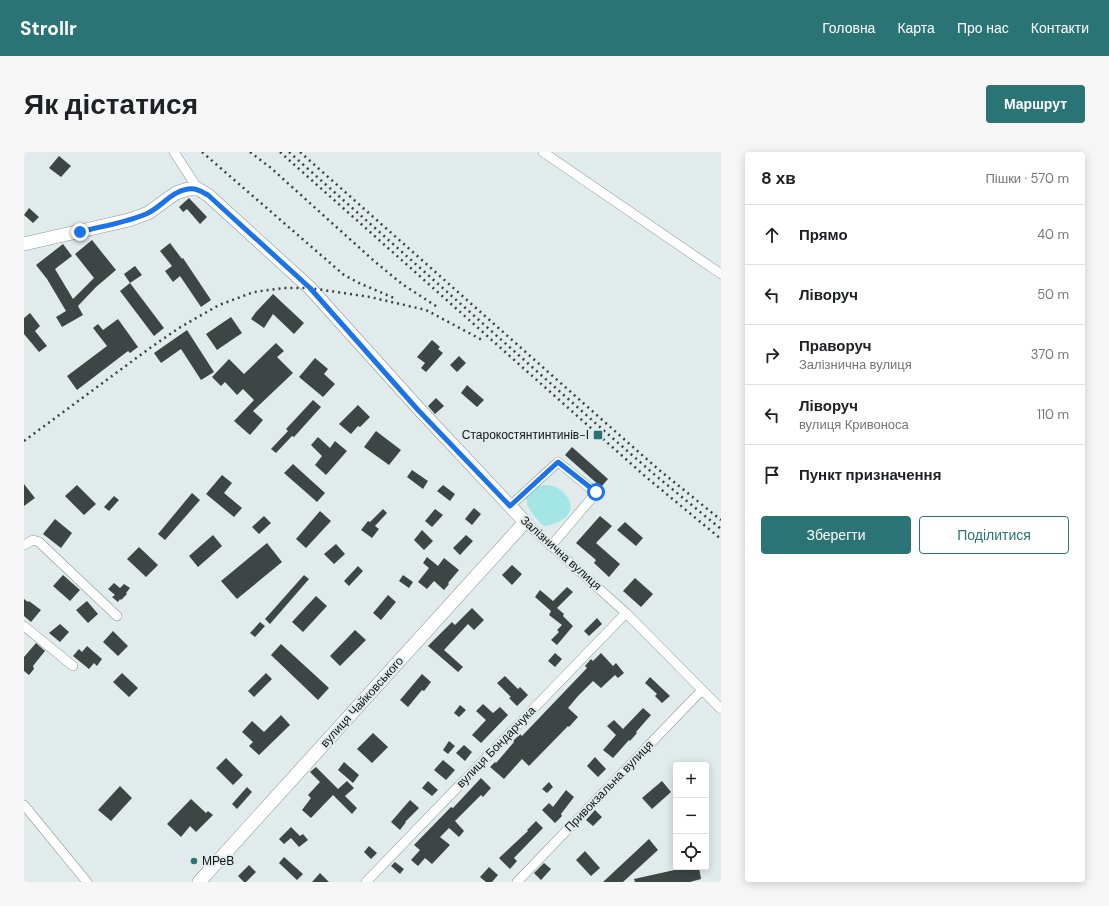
<!DOCTYPE html>
<html lang="uk">
<meta charset="utf-8">
<style>
:root{--surface:#fff;--page:#f6f6f6;--text:#202124;--muted:#757577;--line:#e0e0e0;--accent:#2a7475}
body{margin:0;font-family:"DM Sans",sans-serif;background:var(--page);color:var(--text)}
.controls{position:absolute;right:12px;bottom:12px;display:grid;overflow:hidden;border-radius:4px;box-shadow:0 2px 10px #0003}
.controls button{width:36px;height:36px;display:grid;place-items:center;padding:0;border:0;border-bottom:1px solid var(--line);background:var(--surface);color:var(--text);font:20px sans-serif}
.stop{position:absolute;width:12px;height:12px;margin:-9px;border:3px solid #1a73e8;border-radius:50%;background:#fff}
.stop.end{background:#1a73e8;border-color:#fff;box-shadow:0 1px 4px #0008}
.list{margin:0;padding:0;list-style:none}
h2{display:flex;justify-content:space-between;align-items:center;height:52px;margin:0;padding:0 16px;font-size:17px}
h2 small{font-size:13px;font-weight:400;color:var(--muted)}
.list li{display:grid;grid-template-columns:26px 1fr auto;gap:12px;align-items:center;box-sizing:border-box;height:60px;padding:0 16px;border-top:1px solid var(--line)}
.list b{display:block;font-size:15px;white-space:nowrap}
.list p{margin:0;font-size:13px;white-space:nowrap;color:var(--muted)}
.list em{font-size:13px;font-style:normal;color:var(--muted)}
.actions{display:flex;gap:8px;padding:12px 16px}
.actions a{flex:1;padding:9px 0;border:1px solid var(--accent);border-radius:4px;text-align:center;font-size:14px;color:var(--accent)}
.actions .main{background:var(--accent);color:#fff}
.icon{flex:none;width:22px;height:22px;fill:none;stroke:currentColor;stroke-width:2;stroke-linecap:round;stroke-linejoin:round}
.map{position:relative;flex:none;width:697px;height:730px;overflow:hidden;border-radius:4px}
header{display:flex;align-items:center;gap:24px;box-sizing:border-box;height:56px;padding:0 20px;background:var(--accent);color:#fff}
header strong{font-size:19px}
nav{display:flex;gap:22px;margin-inline-start:auto;font-size:14px}
.intro{display:flex;align-items:center;justify-content:space-between;box-sizing:border-box;height:96px;padding:0 24px}
h1{margin:0;font-size:28px}
.button{padding:10px 18px;border-radius:4px;background:var(--accent);color:#fff;font-size:14px;font-weight:700}
main{display:flex;gap:24px;padding:0 24px}
aside{flex:1;background:var(--surface);border-radius:4px;box-shadow:0 2px 10px #0003}
.map>svg:first-child{display:block}
.green{fill:#a4e6e6}
.building{fill:#3d4545}
.lines{fill:none;stroke-linecap:round;stroke-linejoin:round}
.street-casing{stroke:#8c9696;stroke-width:10}
.secondary-casing{stroke:#8c9696;stroke-width:14}
.street{stroke:#fff;stroke-width:9}
.secondary{stroke:#fff;stroke-width:13}
.rail{stroke:#3d4141;stroke-width:2.5;stroke-dasharray:2 4;stroke-linecap:butt}
.route{stroke:#1a73e8;stroke-width:5}
.poi-dot{fill:#2a7475;stroke:#e1ebeb;stroke-width:1.5}
.labels{text-anchor:middle;dominant-baseline:central;stroke-width:4;stroke-linejoin:round;paint-order:stroke}
.poi-label{font-size:12px;fill:#121515;stroke:#e1ebeb;text-anchor:end}
.street-label{font-size:12px;fill:#121515;stroke:#e1ebeb}
</style>
<header>
<strong>Strollr</strong>
<nav><a>Головна</a><a>Карта</a><a>Про нас</a><a>Контакти</a></nav>
</header>
<div class="intro"><h1>Як дістатися</h1><a class="button">Маршрут</a></div>
<main>
<div class="map">
<svg width="697" height="730" viewBox="0 0 697 730">
<rect width="100%" height="100%" fill="#e1ebeb"/>
<!-- green -->
<path class="green" d="M519 333C522 333 526 333 529 334 539 337 551 350 545 361 541 369 528 373 520 374 513 368 497 351 504 341 507 336 514 335 519 333Z"/>
<!-- building -->
<path class="building" d="M35 4 47 14 37 25 25 16Z
M165 46 183 65 176 72 163 57 159 60 155 55Z
M5 56 15 65 9 71 0 63Z
M68 88 92 118 72 135 54 154 59 163 38 175 32 165 42 159 23 127 12 113 39 92 48 104 31 117 49 147 70 126 51 102Z
M146 91 158 107 159 106 187 148 177 155 156 124 149 130 141 119 148 114 136 99Z
M111 114 118 123 106 131 100 122Z
M106 131 140 176 130 184 96 139Z
M249 142 280 171 270 182 249 162 240 176 227 167 232 160Z
M6 161 16 174 11 179 23 194 15 200 0 182V166Z
M207 165 218 181 193 198 182 182Z
M94 167 114 195 106 201 104 199 53 238 43 224 83 194 69 176 74 172 79 178Z
M163 178 190 220 177 228 157 197 137 211 130 201Z
M408 188 416 195 414 197 419 201 402 220 397 216 401 211 393 205Z
M252 191 260 199 253 205 269 221 229 259 239 268 226 283 210 269 230 248 219 237 213 243 201 230 197 234 188 225 205 207 220 222Z
M435 204 442 211 433 220 426 213Z
M291 206 304 217 300 222 311 232 299 245 275 225Z
M443 233 460 248 453 255 437 241Z
M412 246 420 254 411 262 404 254Z
M289 248 297 255 270 285 268 284 252 301 247 297 264 279 262 277Z
M334 253 346 265 336 275 334 274 327 282 315 272Z
M352 279 377 298 365 313 340 295Z
M294 285 306 296 311 289 323 299 302 323 291 313 298 304 287 293Z
M548 295 584 327 577 335 541 303Z
M269 312 301 341 293 350 260 321Z
M388 318 404 329 399 337 383 325Z
M198 323 208 331 200 341 218 356 210 365 182 342Z
M0 332 11 346 0 354Z
M53 333 72 352 60 363 41 344Z
M419 333 431 342 426 349 413 339Z
M168 341 176 348 141 388 134 382Z
M90 344 95 348 85 359 80 355Z
M450 356 457 362 448 373 441 367Z
M359 357 363 361 351 374 355 377 348 386 337 378 344 369 346 370Z
M411 357 419 363 408 375 401 369Z
M296 359 307 369 282 396 272 387Z
M240 364 247 371 235 382 228 375Z
M576 364 588 374 572 391 596 412 585 425 570 411 572 408 552 391Z
M31 367 48 381 37 396 19 382Z
M601 370 619 386 612 394 593 378Z
M398 378 409 389 400 398 390 388Z
M189 383 198 394 174 415 165 404Z
M442 383 449 389 436 403 429 396Z
M243 391 258 410 213 447 197 429Z
M312 392 321 402 310 412 300 402Z
M115 395 134 413 122 425 103 407Z
M403 405 414 414 420 406 435 418 424 431 425 432 420 438 410 429 403 437 394 430 405 416 399 411Z
M488 413 498 422 488 433 478 423Z
M334 414 339 419 325 434 320 429Z
M39 423 56 438 46 449 29 434Z
M280 423 285 427 246 472 241 467Z
M379 423 389 430 385 436 375 429Z
M611 426 629 442 617 455 599 439Z
M90 431 96 436 100 432 106 436 102 441 103 442 97 448 96 447 94 450 88 445 91 443 84 437Z
M543 435 549 440 533 456 540 462 539 464 549 474 533 493 527 488 535 480 533 478 538 473 525 463 527 459 511 445 516 438 529 449Z
M364 443 372 450 357 468 349 461Z
M292 444 303 454 279 480 268 470Z
M0 447 4 450 5 449 17 458 7 470 0 464Z
M63 449 74 462 64 471 52 458Z
M448 456 460 468 450 478 444 472 420 498 439 515 434 520 404 494 428 470 431 473Z
M573 466 578 472 565 484 560 479Z
M236 470 241 474 231 485 226 481Z
M36 472 45 480 36 490 25 481Z
M331 478 342 488 316 514 306 504Z
M89 479 104 494 94 504 79 490Z
M12 491 21 499 9 514 10 517 5 523 0 519V505Z
M257 492 305 536 294 548 247 503Z
M63 494 78 507 73 514 70 511 65 517 49 504 55 497 58 500Z
M531 501 538 507 531 515 524 509Z
M577 501 589 514 592 511 600 521 594 526 591 523 577 536 569 529 554 544 544 556 554 565 545 575 544 574 505 614 498 607 480 627 466 615 471 610 472 611 490 590 489 589 496 582 498 584 563 516 561 514 567 507 569 509Z
M98 521 114 536 105 545 89 530Z
M242 521 248 527 230 545 224 539Z
M398 522 407 530 400 539 398 538 384 555 376 548Z
M481 524 494 537 496 535 504 543 493 554 485 546 487 545 473 531Z
M626 525 646 544 638 551 631 544 633 542 621 531Z
M459 552 469 561 476 555 484 563 457 591 448 583 462 568 452 559Z
M436 553 442 558 435 565 430 561Z
M619 556 627 563 612 580 613 581 606 589 605 588 589 606 579 598 592 583 583 574 590 568 599 577Z
M257 563 266 573 235 603 225 594 229 590 218 580 228 569 240 580Z
M349 581 364 595 348 611 333 597Z
M425 589 431 594 424 602 419 598Z
M440 593 448 600 441 609 432 601Z
M571 605 582 617 574 625 563 614Z
M202 606 219 623 209 633 192 616Z
M419 608 431 618 422 628 410 618Z
M320 610 335 623 329 631 314 618Z
M292 615 314 637 323 629 330 636 321 644 333 656 328 662 309 643 287 666 278 658 287 646 284 643 296 630 286 620Z
M457 626 467 636 459 645 457 643 431 669 440 679 435 685 425 676 416 685 426 693 408 712 401 706 394 714 387 708 396 698 390 693 427 655 429 656Z
M404 629 414 638 408 644 398 636Z
M638 629 647 640 628 657 618 646Z
M525 630 529 635 523 641 518 637Z
M96 634 108 646 87 669 74 658Z
M223 635 228 640 213 657 208 652Z
M542 638 550 645 537 662 538 664 531 671 518 658 525 651 529 655Z
M167 647 182 661 184 659 189 663 172 680 166 674 157 685 143 672Z
M386 648 395 656 381 670H382L376 678 367 670Z
M571 658 578 665 569 674 562 668Z
M512 669 519 676 490 706 493 709 486 717 475 706 504 679 503 678Z
M267 675 276 684 279 682 284 688 275 695 267 686 260 692 255 687Z
M625 687 634 698 599 730H579Z
M345 694 353 701 347 707 340 700Z
M561 699 576 716 567 724 552 708Z
M260 705 279 722 273 728 255 711Z
M371 710 380 717 376 722 367 714Z
M520 711 527 717 517 728 510 721Z
M225 713 232 720 222 730H220L214 724Z
M465 715 474 723 468 730H462L456 725Z
M664 715H675L677 727 666 730H611L610 727Z
M296 721 305 730H288Z"/>
<g class="lines">
<!-- street casing -->
<g class="street-casing">
<path id="street" d="M150 0 174 37
M519 0 697 122
M486 354 534 310 572 341 527 394
M501 370 602 461 697 557
M0 393 9 388 15 390 93 464
M0 474 49 514
M0 653 63 730
M342 730 602 461
M493 730 678 538"/>
</g>
<!-- secondary casing -->
<g class="secondary-casing">
<path id="secondary" d="M0 92 105 68 124 61 152 41 164 37H174L184 43 286 136 395 257 501 370 175 730"/>
</g>
<!-- street -->
<use href="#street" class="street"/>
<!-- secondary -->
<use href="#secondary" class="secondary"/>
<!-- rail -->
<path class="rail" d="M178 0 320 123 335 131 370 146
M226 0 247 16 349 108 378 132 415 156
M256 0 622 325 697 387
M265 0 577 276 631 323 697 377
M276 0 584 273 634 317 697 368
M0 289 126 196 155 176 195 153 230 140 260 136H286L346 145 402 158 460 189"/>
</g>
<g class="lines">
<!-- route -->
<path class="route" d="M56 80C78 74 101 71 122 62 137 56 147 39 164 37 172 36 177 39 184 43L286 136 394 258 486 354 534 310 572 340"/>
</g>
<!-- markers -->
<g class="poi-dot">
<rect x="569" y="278" width="10" height="10" rx="2"/>
<circle cx="170" cy="709" r="4"/>
</g>
<g class="labels">
<!-- poi labels -->
<g class="poi-label">
<text x="565" y="283">Старокостянтинтинів-І</text>
<text x="178" y="709" text-anchor="start">МРеВ</text>
</g>
<!-- street labels -->
<g class="street-label">
<text transform="translate(537 401) rotate(42)">Залізнична вулиця</text>
<text transform="translate(338 550) rotate(-48)">вулиця Чайковського</text>
<text transform="translate(472 595) rotate(-46)">вулиця Бондарчука</text>
<text transform="translate(585 634) rotate(-46)">Привокзальна вулиця</text>
</g>
</g>
</svg>
<div class="controls">
<button>+</button>
<button>−</button>
<button><svg class="icon" aria-label="locate" viewBox="0 0 24 24"><circle cx="12" cy="12" r="6"/><path d="M12 2v4M12 18v4M2 12h4M18 12h4"/></svg></button>
</div>
<div class="stop" style="left:572px;top:340px"></div>
<div class="stop end" style="left:56px;top:80px"></div>
</div>
<aside>
<h2>8 хв<small>Пішки · 570 m</small></h2>
<ul class="list">
<li><svg class="icon" aria-label="ahead" viewBox="0 0 24 24"><path d="M12 20V5M6 11l6-6 6 6"/></svg><div><b>Прямо</b></div><em>40 m</em></li>
<li><svg class="icon" aria-label="left" viewBox="0 0 24 24"><path d="M17 20v-9H6M10 6l-5 5 5 5"/></svg><div><b>Ліворуч</b></div><em>50 m</em></li>
<li><svg class="icon" aria-label="right" viewBox="0 0 24 24"><path d="M7 20v-9h11M14 6l5 5-5 5"/></svg><div><b>Праворуч</b><p>Залізнична вулиця</p></div><em>370 m</em></li>
<li><svg class="icon" aria-label="left" viewBox="0 0 24 24"><path d="M17 20v-9H6M10 6l-5 5 5 5"/></svg><div><b>Ліворуч</b><p>вулиця Кривоноса</p></div><em>110 m</em></li>
<li><svg class="icon" aria-label="arrive" viewBox="0 0 24 24"><path d="M6 21V4h12l-3 4 3 4H6"/></svg><div><b>Пункт призначення</b></div></li>
</ul>
<div class="actions"><a class="main">Зберегти</a><a>Поділитися</a></div>
</aside>
</main>
